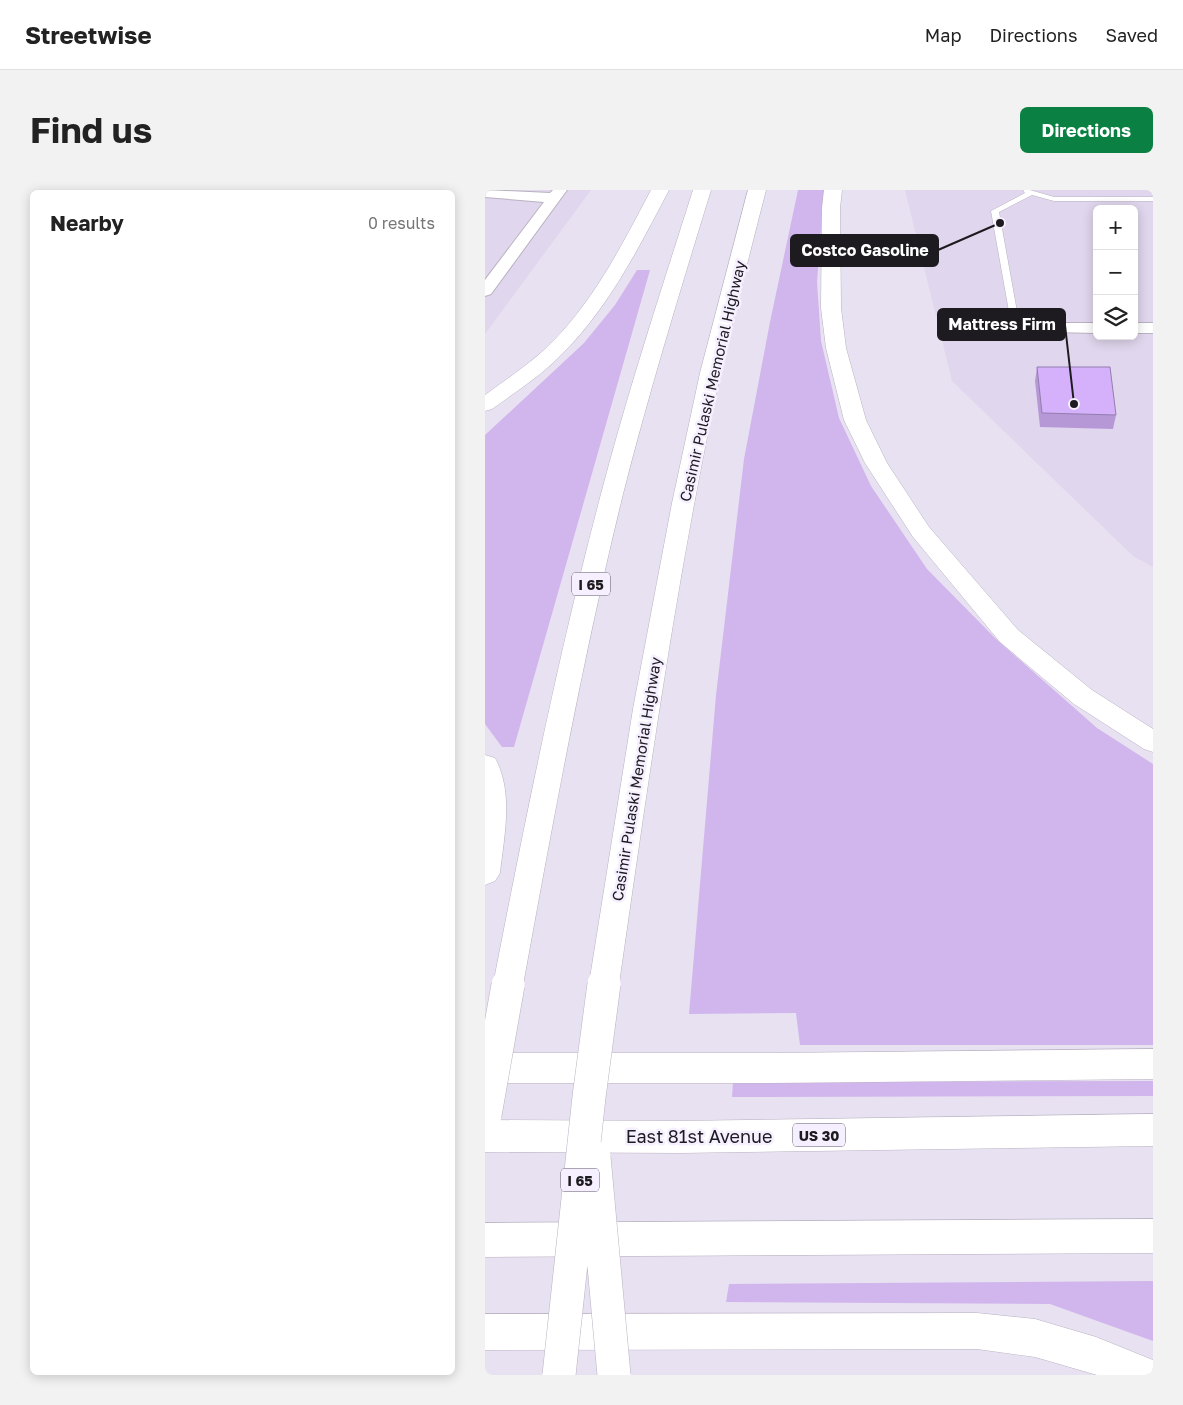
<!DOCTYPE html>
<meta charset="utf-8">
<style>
:root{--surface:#fff;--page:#f2f2f2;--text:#222;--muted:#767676;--line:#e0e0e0;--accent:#0b8043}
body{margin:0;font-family:"Golos Text",sans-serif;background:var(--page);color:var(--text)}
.controls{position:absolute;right:15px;top:15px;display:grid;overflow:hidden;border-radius:8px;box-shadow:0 2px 12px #0003}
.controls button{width:45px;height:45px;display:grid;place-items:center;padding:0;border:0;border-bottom:1px solid var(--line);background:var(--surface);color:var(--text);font:25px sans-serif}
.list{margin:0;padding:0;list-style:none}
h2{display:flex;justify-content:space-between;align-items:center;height:65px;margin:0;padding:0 20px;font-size:21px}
h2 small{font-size:16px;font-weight:400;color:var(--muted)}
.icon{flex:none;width:28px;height:28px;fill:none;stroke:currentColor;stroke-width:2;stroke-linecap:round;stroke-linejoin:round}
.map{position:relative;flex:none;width:668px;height:1185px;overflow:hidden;border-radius:8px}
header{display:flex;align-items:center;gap:30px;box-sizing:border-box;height:70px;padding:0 25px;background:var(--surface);border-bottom:1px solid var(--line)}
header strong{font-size:24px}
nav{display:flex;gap:28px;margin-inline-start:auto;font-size:18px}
.intro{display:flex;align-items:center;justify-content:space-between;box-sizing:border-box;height:120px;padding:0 30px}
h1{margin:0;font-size:35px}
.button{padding:12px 22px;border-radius:8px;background:var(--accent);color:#fff;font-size:18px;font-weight:700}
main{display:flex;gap:30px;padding:0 30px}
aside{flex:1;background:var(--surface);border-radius:8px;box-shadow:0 2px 12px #0003}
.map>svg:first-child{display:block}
.built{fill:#e0d6ed;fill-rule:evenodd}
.green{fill:#d0b6ec}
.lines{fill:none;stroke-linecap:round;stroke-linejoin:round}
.lane-casing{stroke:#b9b2c1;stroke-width:1}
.street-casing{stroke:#b9b2c1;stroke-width:2}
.primary-casing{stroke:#b9b2c1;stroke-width:1}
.highway-casing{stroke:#b9b2c1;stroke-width:1}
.lane{fill:#fff;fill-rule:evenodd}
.street{fill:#fff;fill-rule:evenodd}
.primary{fill:#fff;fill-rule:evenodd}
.highway{fill:#fff;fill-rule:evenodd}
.highway-bridge-casing{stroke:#b9b2c1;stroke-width:34;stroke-linecap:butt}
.highway-bridge{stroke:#fff;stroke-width:33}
.wall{fill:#b698d7}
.building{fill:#d4b1fa;stroke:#947caf}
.labels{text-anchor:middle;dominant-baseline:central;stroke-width:5;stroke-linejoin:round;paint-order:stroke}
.shield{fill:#f6efff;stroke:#5e5b63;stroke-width:1}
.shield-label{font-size:14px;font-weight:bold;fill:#1d1b20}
.street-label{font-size:15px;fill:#1d1b20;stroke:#f6efff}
.near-street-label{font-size:18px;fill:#1d1b20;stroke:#f6efff}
.leader{fill:none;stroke:#1d1b20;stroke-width:2}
.callout-dot{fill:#1d1b20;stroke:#f6efff;stroke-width:2}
.callout{fill:#1d1b20;stroke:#1d1b20;stroke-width:2}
.callout-label{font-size:16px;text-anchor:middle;font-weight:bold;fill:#fff}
</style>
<header>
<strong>Streetwise</strong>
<nav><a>Map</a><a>Directions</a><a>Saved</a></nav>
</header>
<div class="intro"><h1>Find us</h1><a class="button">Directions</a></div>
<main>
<aside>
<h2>Nearby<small>0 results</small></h2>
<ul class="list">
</ul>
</aside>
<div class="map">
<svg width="668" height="1185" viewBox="0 0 668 1185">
<rect width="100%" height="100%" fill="#e8e1f1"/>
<!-- built -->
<path class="built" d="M0 0H106L0 144Z
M420 0H668V377L648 366 467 191ZM612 19H649V146H612Z"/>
<!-- green -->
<path class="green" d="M313 0H339L332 92 336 151 354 228 386 296 442 379 511 449 612 538 668 574V855H315L311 823 204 824 231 505 259 269 285 132Z
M152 80H165L29 557H17L0 534V245L99 153 130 115Z
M668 891V906L247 907 248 892Z
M668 1091V1151L565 1114 241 1112 244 1094Z"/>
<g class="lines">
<!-- lane casing -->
<g class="lane-casing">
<path id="lane" d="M538 0H545L569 7H668V11H569L547 5 514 22 535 138 531 140 527 138 506 21 540 3Z"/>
</g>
<!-- street casing -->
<g class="street-casing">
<path id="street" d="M0 0 65 3 68 0H82L6 104 0 106V90L59 12 0 7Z
M531 133H612V143L525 141 523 138 525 135Z
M649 133H668V143H649Z"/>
</g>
<!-- primary casing -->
<g class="primary-casing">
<path id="primary" d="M668 924V956L194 963 0 962V930L194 931Z"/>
</g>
<!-- highway casing -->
<g class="highway-casing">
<path id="highway" d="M166 0H184C153 59 122 121 73 168 54 187 29 203 7 219L0 221V205C19 191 40 177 58 161 106 117 136 57 166 0Z
M208 0H226C195 101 164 202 138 304 98 466 68 631 38 795L34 804 23 808 12 804 8 795C40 631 73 466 116 304 143 201 176 101 208 0Z
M263 0H281C263 71 244 142 229 213 189 405 162 600 134 794L130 803 119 807 108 803 104 794 148 519 187 313 215 183Z
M339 0H357L355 18 356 118 361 158 381 230 402 273 444 337 533 440 607 500 668 539V562L659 559 589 514 515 452 428 347 380 273 359 230 341 158 336 118 337 18Z
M0 565 10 568C29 603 19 646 15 683L10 691 0 695Z
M668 859V889L287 893H0V863H287Z
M668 1029V1063L0 1067V1033Z
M492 1123 550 1129 611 1147 668 1170V1185H612L550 1167 492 1159 0 1160V1124Z"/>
</g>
<!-- lane -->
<use href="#lane" class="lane"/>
<!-- street -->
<use href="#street" class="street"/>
<!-- primary -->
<use href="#primary" class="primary"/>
<!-- highway -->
<use href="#highway" class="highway"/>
<!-- highway-bridge casing -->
<g class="highway-bridge-casing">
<path id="highway-bridge" d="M0 925 23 795
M109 967 129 1185
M74 1185 104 907 119 794"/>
</g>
<!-- highway-bridge -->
<use href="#highway-bridge" class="highway-bridge"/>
</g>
<!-- wall -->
<path class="wall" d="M552 177 631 225 628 239 555 237 550 191Z"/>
<!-- building -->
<path class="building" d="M552 177H625L631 225 557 223Z"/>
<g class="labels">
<!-- shield labels -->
<g class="shield">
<rect x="87" y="382.5" width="38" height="23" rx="4"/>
<rect x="308" y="933.5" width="52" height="23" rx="4"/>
<rect x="76" y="978.5" width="38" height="23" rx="4"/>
</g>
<g class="shield-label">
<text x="106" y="394">I 65</text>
<text x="334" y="945">US 30</text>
<text x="95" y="990">I 65</text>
</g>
<!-- street labels -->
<g class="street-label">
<text transform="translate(227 191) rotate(-77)">Casimir Pulaski Memorial Highway</text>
<text transform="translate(151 589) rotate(-81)">Casimir Pulaski Memorial Highway</text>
</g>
<!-- near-street labels -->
<g class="near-street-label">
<text x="214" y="946">East 81st Avenue</text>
</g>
</g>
<!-- callouts -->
<path class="leader" d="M515 33L453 60M589 214L580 135"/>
<g class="callout-dot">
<circle cx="515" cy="33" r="5"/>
<circle cx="589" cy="214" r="5"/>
</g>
<g class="callout">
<rect x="306" y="45" width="147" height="31" rx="5"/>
<rect x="453" y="119" width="127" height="31" rx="5"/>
</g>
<g class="callout-label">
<text x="380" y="66">Costco Gasoline</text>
<text x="517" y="140">Mattress Firm</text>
</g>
</svg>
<div class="controls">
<button>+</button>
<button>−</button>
<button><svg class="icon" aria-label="layers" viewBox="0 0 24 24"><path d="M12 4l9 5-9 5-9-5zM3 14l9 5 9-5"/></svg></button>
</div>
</div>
</main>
